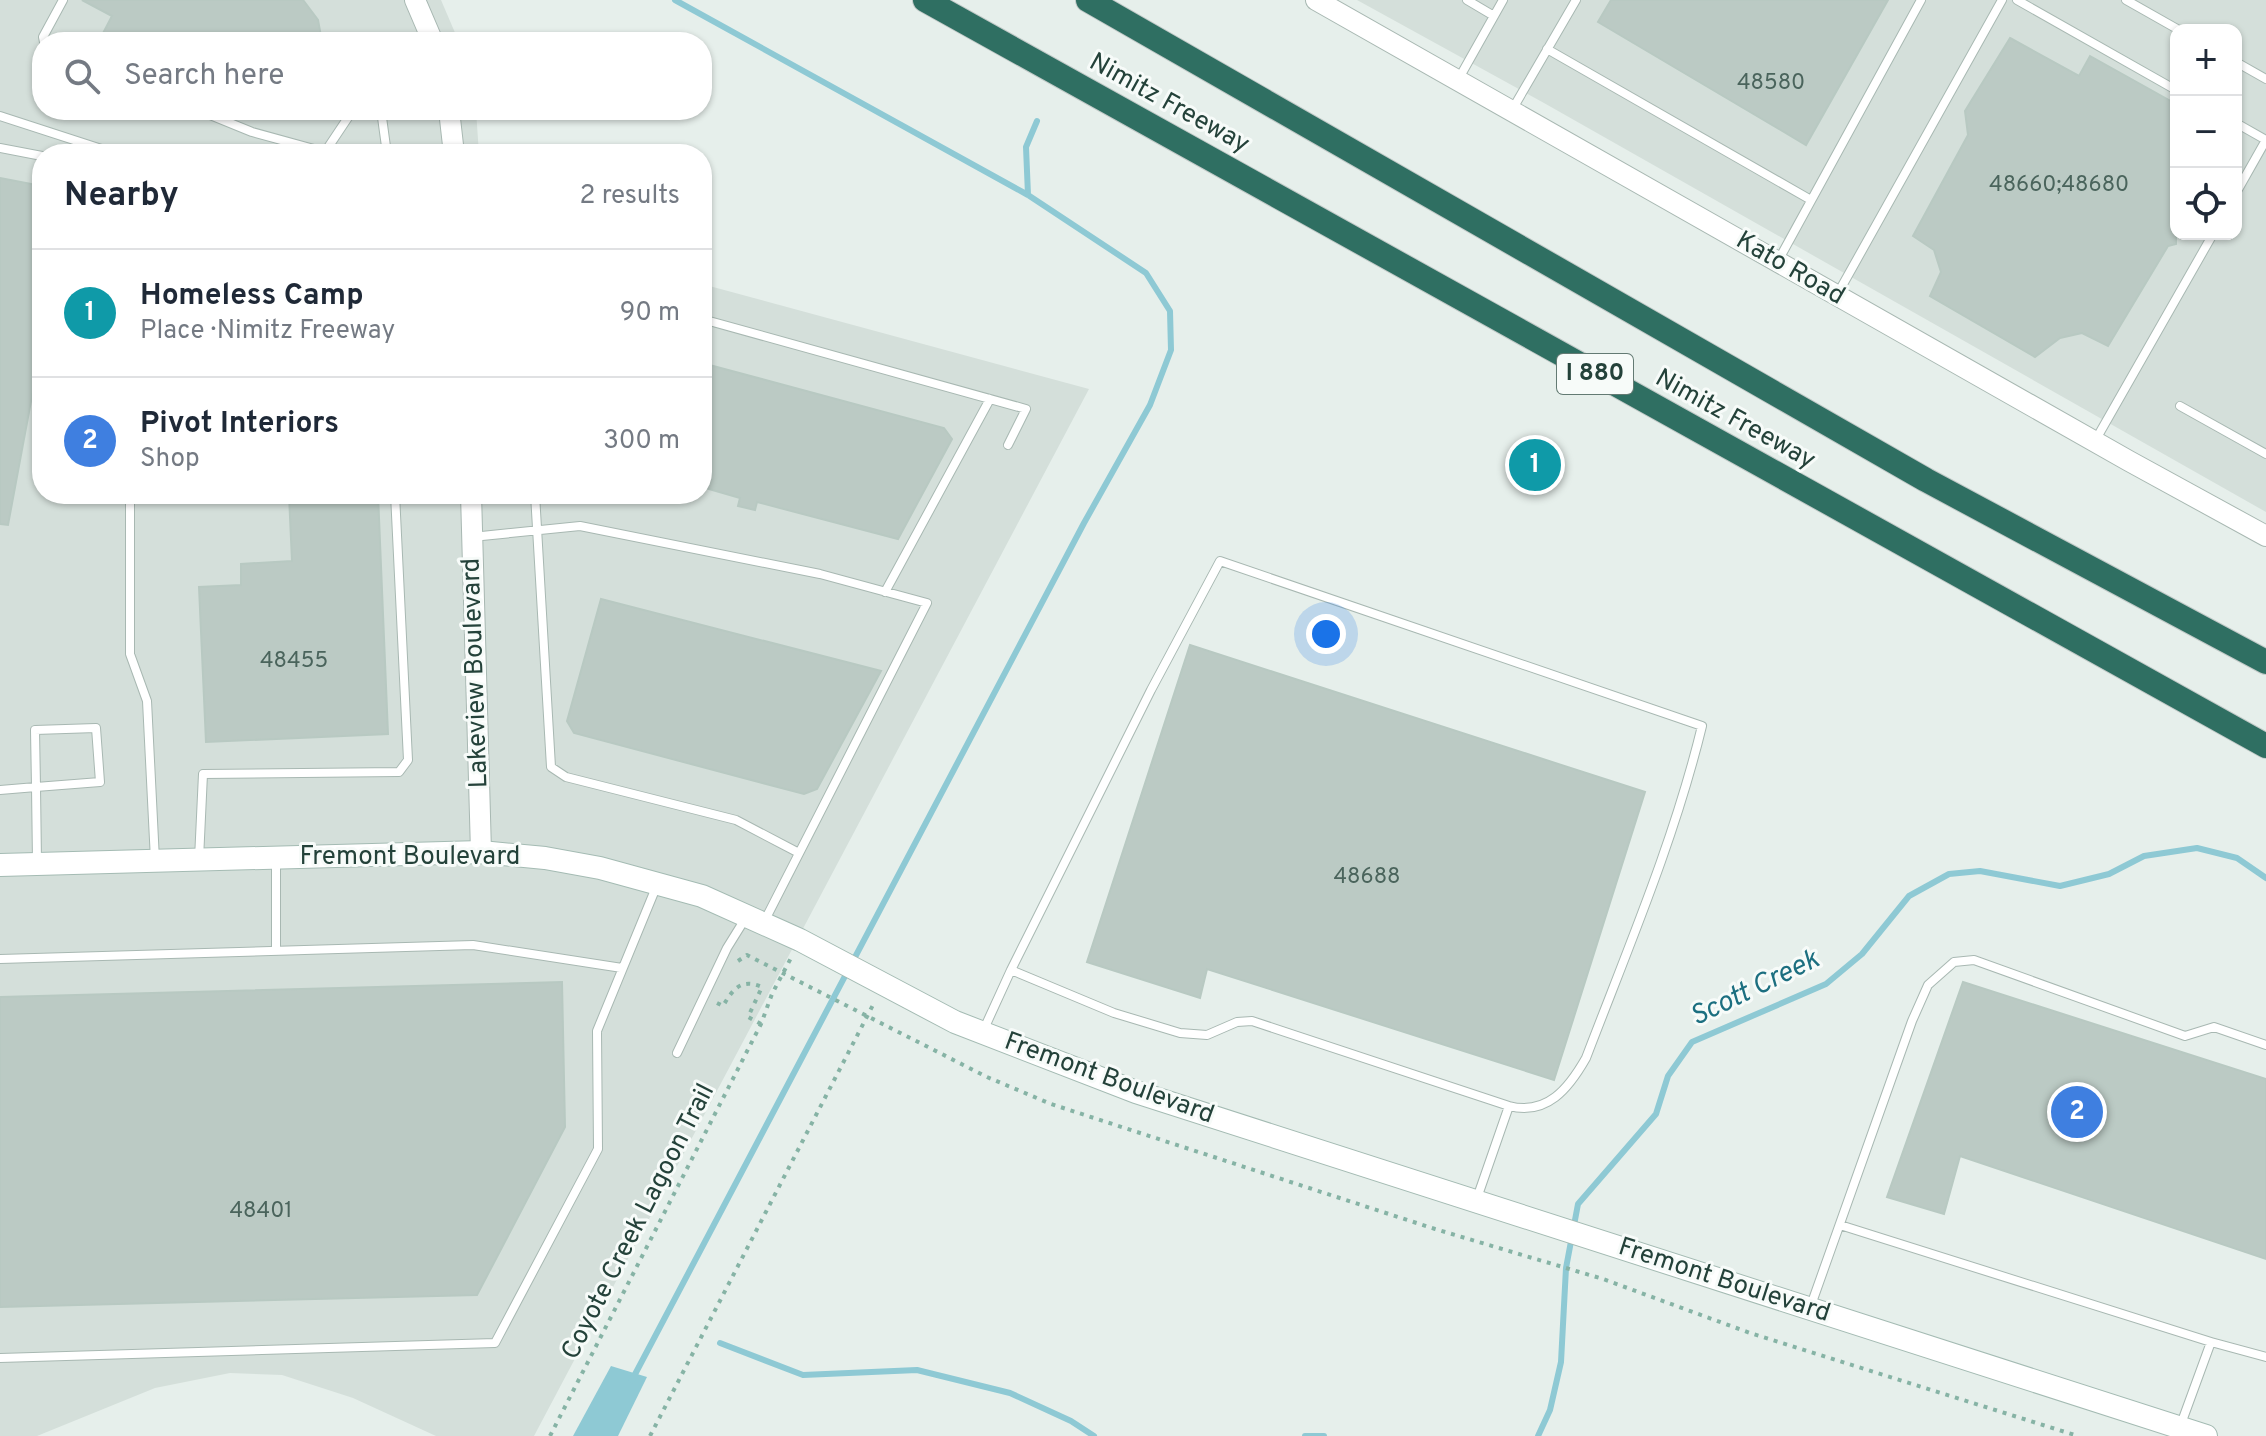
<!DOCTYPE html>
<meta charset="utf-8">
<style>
:root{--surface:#fff;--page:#f2f2f3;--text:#1f2937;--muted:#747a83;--line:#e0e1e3;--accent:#1a73e8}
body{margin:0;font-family:Overpass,sans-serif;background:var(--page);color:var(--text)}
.controls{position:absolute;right:24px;top:24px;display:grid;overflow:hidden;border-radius:16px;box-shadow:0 2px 6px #0004}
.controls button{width:72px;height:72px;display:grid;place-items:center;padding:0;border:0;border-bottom:2px solid var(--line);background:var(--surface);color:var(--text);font:40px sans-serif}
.you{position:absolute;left:1326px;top:634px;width:28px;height:28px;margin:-20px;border:6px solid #fff;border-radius:50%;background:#1a73e8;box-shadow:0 0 0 12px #1a73e833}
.badge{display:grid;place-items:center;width:52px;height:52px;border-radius:50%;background:var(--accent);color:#fff;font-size:26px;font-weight:700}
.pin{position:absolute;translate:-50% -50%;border:4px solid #fff;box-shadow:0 2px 8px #0006}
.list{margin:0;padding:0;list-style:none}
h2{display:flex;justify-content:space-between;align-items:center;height:104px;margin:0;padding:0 32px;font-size:34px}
h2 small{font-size:26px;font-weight:400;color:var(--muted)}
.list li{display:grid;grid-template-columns:52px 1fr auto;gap:24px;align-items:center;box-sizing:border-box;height:128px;padding:0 32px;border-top:2px solid var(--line)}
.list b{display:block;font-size:30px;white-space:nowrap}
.list p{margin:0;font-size:26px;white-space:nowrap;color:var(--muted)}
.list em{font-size:26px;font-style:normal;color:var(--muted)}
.icon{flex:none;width:44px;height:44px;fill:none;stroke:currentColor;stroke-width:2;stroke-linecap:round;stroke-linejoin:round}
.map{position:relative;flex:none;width:2266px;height:1436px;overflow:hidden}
.search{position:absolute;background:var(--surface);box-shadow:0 2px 6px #0004;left:32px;top:32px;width:680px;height:88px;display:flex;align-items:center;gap:20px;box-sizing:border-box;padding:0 28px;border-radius:32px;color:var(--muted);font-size:30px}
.panel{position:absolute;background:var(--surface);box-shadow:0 2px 6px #0004;left:32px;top:144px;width:680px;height:360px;border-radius:32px}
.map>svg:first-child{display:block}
.built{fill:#d4dfda;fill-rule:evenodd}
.water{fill:#8ec9d4}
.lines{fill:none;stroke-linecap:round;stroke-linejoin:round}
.stream{stroke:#8ec9d4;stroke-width:6}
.building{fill:#bbcac4;stroke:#b8c9c2;stroke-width:2}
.service-casing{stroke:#a8b8b2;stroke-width:10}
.tertiary-casing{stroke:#a8b8b2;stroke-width:22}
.secondary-casing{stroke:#a4bbb3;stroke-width:24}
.motorway-casing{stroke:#c2cac8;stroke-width:26}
.path{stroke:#86b3a5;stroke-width:4;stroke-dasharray:4 6;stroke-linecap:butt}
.service{stroke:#fff;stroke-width:8}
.tertiary{stroke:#fff;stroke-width:20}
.secondary{stroke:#fff;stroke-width:22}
.motorway{stroke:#2f6f62;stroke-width:24}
.labels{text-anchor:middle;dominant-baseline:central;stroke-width:6;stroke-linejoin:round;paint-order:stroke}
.number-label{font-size:22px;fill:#4a645c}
.shield{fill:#f7fbf9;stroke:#637a73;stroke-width:2}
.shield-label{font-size:24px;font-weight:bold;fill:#24423a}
.street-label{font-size:26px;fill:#24423a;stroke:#f7fbf9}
.water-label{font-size:28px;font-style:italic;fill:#1c6f80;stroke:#f7fbf9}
</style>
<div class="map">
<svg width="2266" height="1436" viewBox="0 0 2266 1436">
<rect width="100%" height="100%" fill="#e6efeb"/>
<!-- built -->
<path class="built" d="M0 0H441L459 42H42V110H476L479 154H42V494H702V284L1089 389 534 1436H436L353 1398 282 1375 230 1373 155 1388 37 1436H0Z
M1357 0H2266V512L1544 103ZM2176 30H2236V234H2176Z"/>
<!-- water -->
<path class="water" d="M611 1366 647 1377 618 1436H573Z"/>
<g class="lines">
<!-- stream -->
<path class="stream" d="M1028 195 1026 147 1037 121
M720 1343 803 1375 917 1370 1010 1393 1071 1421 1094 1436
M632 1380 1084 523 1150 405 1171 350 1170 311 1146 273 1028 195 675 0
M1305 1436H1324
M1538 1436 1550 1410 1561 1362 1566 1268 1578 1204 1656 1114 1668 1076 1692 1042 1826 984 1862 954 1909 896 1949 874 1980 871 2060 886 2109 874 2144 856 2197 848 2237 858 2266 878"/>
</g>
<!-- building -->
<path class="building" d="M82 0H303L318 20 322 42H110L101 37 112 16Z
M1611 0H1888L1806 145 1598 22Z
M2010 38 2079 76 2090 56 2176 104V244L2168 246 2108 346 2082 333 2060 338 2035 357 1930 296 1941 272 1934 250 1913 236 1968 135 1965 111Z
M0 178 42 186V342L8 525 0 524Z
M702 363 944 428 952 439 898 539 757 502 755 510 738 506 740 498 702 487Z
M307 494H378L388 734 206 742 199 587 241 585V564L292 561 289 495Z
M601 599 881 671 817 789 804 794 574 733 567 721Z
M1190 645 1645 792 1554 1080 1207 969 1200 998 1087 962Z
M562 982 565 1127 477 1295 0 1307V997Z
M1963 982 2266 1079V1259L1960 1156 1944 1214 1887 1197Z"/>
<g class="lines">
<!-- service casing -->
<g class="service-casing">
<path id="service" d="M1467 0 1494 16
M2017 0 2176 90
M2126 0 2179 30
M44 42 43 37 63 0
M1547 49 1811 200
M2236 62 2266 79
M1458 80 1503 0
M198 110 252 132 325 152
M381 110 387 154
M1512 110 1576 0
M0 116 117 154
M2236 123 2266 140
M0 148 42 156
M333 154 325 152 353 110
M2236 193 2266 140
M1778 261 1921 0
M1837 295 2002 0
M702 319 1026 409 1008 445
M2180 406 2266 454
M2095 441 2213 234
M130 494V654L147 701 155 860
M535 494 551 767 566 777 736 820 799 853
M472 537 580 526 820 574 927 603 764 922
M885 592 990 399
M96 728 100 782 36 787 35 730Z
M0 790 36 787 37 862
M199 859 203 774 399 772 408 760 395 494
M276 860V951
M0 959 473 945 622 968
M1011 970 1151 690 1220 561 1702 726C1674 841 1628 948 1586 1058 1569 1088 1547 1116 1509 1106
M984 1029 1011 970 1114 1013 1180 1033 1207 1035 1237 1022 1252 1021 1509 1106 1476 1201
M677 1053 727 948 745 919
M1840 1225 2211 1342 2266 1357
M1810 1308 1912 1021 1928 985 1954 962 1974 960 2185 1036 2214 1027 2266 1045
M0 1358 495 1343 598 1149 597 1031 657 885
M2181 1424 2211 1342"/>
</g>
<!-- tertiary casing -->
<g class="tertiary-casing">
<path id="tertiary" d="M415 0 433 42
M1316 0 2129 461 2266 536
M449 110 454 154
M471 494 481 852"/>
</g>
<!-- secondary casing -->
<g class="secondary-casing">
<path id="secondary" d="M0 865 481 852 545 858 600 868 702 896 800 940 955 1022 1136 1092 2206 1436"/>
</g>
<!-- motorway casing -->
<g class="motorway-casing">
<path id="motorway" d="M925 0 2266 746
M1088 0 1926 480 2266 662"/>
</g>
<!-- path -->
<path class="path" d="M738 961 747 955 987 1077 1051 1104 1435 1229 1603 1279 1750 1333 2078 1436
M717 1003 723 1006C733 989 741 978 762 987L748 1017 761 1024
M550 1436 761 1024 772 994 792 956
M650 1436 874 1003"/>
<!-- service -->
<use href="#service" class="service"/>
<!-- tertiary -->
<use href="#tertiary" class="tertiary"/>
<!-- secondary -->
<use href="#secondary" class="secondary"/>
<!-- motorway -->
<use href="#motorway" class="motorway"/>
</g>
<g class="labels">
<!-- number labels -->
<g class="number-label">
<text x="1771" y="83">48580</text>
<text x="2059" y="185">48660;48680</text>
<text x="294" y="661">48455</text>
<text x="1367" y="877">48688</text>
<text x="261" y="1211">48401</text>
</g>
<!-- shield labels -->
<rect class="shield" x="1557" y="354" width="76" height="40" rx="6"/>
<g class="shield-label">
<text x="1595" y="374">I 880</text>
</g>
<!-- street labels -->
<g class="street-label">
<text transform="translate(1169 104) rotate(29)">Nimitz Freeway</text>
<text transform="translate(1790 269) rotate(30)">Kato Road</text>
<text transform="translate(1735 420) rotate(29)">Nimitz Freeway</text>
<text transform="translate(476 673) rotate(-92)">Lakeview Boulevard</text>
<text x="410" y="857">Fremont Boulevard</text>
<text transform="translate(1109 1079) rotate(20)">Fremont Boulevard</text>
<text transform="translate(639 1222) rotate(-63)">Coyote Creek Lagoon Trail</text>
<text transform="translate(1724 1281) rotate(18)">Fremont Boulevard</text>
</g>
<!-- water labels -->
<g class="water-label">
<text transform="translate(1755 989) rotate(-26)">Scott Creek</text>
</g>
</g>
</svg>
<div class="controls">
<button>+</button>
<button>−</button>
<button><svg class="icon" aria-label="locate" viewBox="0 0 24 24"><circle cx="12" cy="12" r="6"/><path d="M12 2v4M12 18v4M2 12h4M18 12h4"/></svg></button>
</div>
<div class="you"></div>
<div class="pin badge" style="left:1535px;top:465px;background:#0f9aa8">1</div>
<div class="pin badge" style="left:2077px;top:1112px;background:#3f7fe0">2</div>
<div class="search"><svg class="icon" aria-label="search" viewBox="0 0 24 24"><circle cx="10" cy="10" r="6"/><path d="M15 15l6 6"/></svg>Search here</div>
<section class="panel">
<h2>Nearby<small>2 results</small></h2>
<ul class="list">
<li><span class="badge" style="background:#0f9aa8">1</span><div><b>Homeless Camp</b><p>Place · Nimitz Freeway</p></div><em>90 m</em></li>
<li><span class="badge" style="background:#3f7fe0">2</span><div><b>Pivot Interiors</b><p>Shop</p></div><em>300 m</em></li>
</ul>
</section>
</div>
